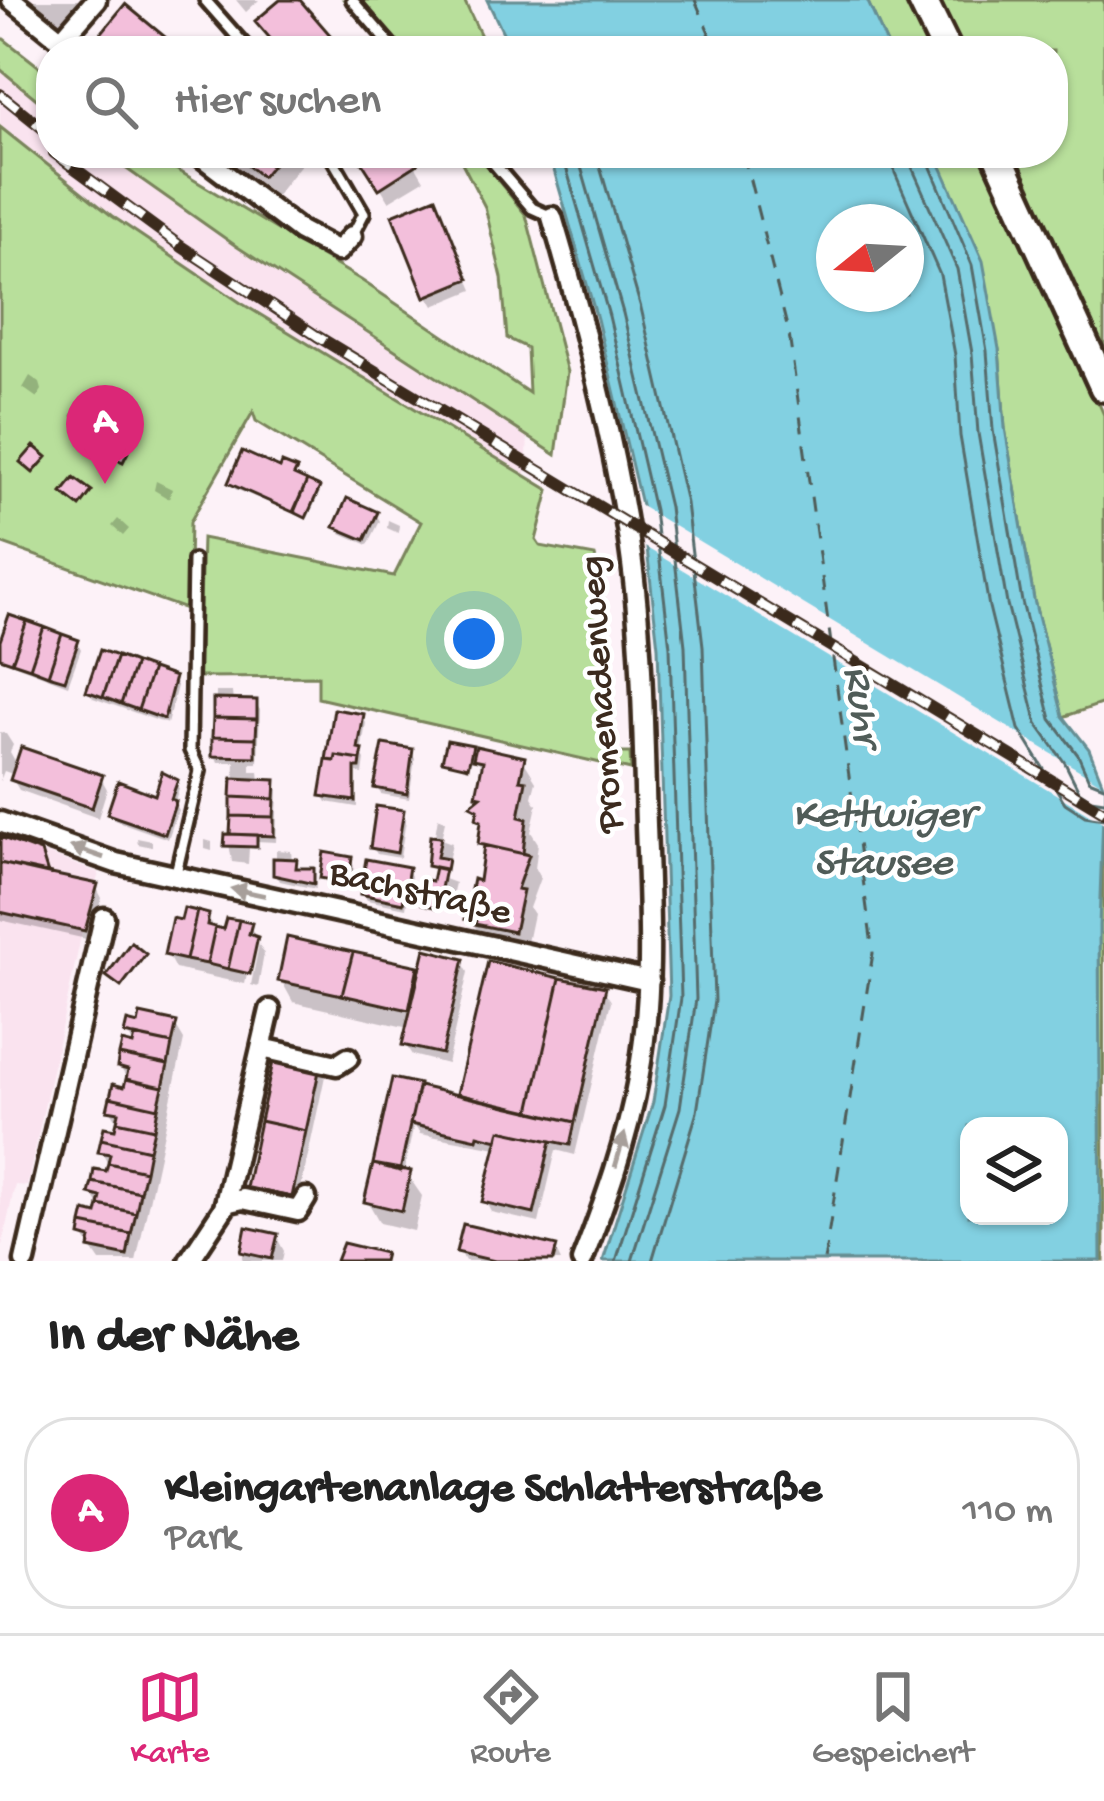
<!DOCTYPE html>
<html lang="de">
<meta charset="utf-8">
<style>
:root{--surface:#fff;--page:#f6f6f6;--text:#222;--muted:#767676;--line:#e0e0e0;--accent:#db2777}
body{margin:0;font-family:"Gochi Hand",sans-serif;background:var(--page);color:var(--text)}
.controls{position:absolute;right:36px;bottom:36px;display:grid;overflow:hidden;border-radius:24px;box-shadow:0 3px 9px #0004}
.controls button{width:108px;height:108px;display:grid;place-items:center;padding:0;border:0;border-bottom:3px solid var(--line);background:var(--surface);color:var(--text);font:60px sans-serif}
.compass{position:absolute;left:816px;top:204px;width:108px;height:108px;border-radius:50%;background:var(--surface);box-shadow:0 3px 9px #0004;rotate:252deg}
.you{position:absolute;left:474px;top:639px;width:42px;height:42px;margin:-30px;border:9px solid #fff;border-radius:50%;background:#1a73e8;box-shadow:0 0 0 18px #1a73e833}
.badge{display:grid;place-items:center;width:78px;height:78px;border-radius:50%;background:var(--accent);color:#fff;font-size:39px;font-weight:700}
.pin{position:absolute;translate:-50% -99px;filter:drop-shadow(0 3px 6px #0008)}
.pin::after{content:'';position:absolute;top:63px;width:42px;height:36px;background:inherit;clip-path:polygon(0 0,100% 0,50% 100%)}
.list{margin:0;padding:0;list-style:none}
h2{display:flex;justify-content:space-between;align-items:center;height:156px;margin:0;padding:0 48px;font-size:51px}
h2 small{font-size:39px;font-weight:400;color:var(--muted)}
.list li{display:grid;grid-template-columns:78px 1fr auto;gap:36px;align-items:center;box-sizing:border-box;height:192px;margin:0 24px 24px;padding:0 24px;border:3px solid var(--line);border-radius:48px}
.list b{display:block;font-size:45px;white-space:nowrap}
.list p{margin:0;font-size:39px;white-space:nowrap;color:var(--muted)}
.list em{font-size:39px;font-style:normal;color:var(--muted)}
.icon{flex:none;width:66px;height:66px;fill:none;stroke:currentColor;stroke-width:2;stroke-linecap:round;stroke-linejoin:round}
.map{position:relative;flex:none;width:1104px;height:1261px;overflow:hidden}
.search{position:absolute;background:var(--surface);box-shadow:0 3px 9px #0004;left:36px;right:36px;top:36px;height:132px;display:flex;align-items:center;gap:30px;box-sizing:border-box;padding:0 42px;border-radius:48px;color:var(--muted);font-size:45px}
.sheet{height:372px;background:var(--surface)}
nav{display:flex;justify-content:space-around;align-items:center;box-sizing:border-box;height:168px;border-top:3px solid var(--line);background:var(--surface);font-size:33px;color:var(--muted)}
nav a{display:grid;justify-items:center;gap:6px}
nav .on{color:var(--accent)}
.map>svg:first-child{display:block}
.built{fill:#fae3ef}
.green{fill:#b8df9b;stroke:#7a845c;stroke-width:3}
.water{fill:#82d0e1;stroke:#668e93;stroke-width:3;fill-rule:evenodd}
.pier{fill:#fdf2f8}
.shadow{fill:#0003}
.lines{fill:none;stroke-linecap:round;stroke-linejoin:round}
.shore{stroke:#576c6c;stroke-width:3}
.ferry{stroke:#505c58;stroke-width:3;stroke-dasharray:15 12;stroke-linecap:butt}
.building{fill:#f3bfdb;stroke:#3b2a1e;stroke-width:3}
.lane-casing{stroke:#3b2a1e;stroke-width:18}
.street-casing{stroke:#3b2a1e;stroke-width:27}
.secondary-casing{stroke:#3b2a1e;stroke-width:36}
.lane{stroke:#fff;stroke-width:9}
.street{stroke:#fff;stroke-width:18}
.secondary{stroke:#fff;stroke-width:27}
.rail-casing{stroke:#3b2a1e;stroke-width:12}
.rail{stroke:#fff;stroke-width:8;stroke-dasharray:22;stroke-linecap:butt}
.oneway{fill:#a79f9a}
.labels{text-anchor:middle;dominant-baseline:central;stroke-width:9;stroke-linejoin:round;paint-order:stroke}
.street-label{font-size:39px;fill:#3b2a1e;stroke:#fff}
.water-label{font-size:42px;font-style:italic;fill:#505c58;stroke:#fff}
</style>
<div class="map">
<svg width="1104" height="1261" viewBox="0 0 1104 1261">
<rect width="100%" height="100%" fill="#fdf2f8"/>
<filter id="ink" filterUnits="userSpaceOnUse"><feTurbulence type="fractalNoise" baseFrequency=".00833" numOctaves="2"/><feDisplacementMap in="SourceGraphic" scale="24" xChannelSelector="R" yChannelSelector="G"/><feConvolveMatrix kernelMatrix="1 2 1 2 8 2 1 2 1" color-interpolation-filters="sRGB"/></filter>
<g filter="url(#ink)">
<!-- built -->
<path class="built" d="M0 36 51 76V153H149L361 280 530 394 526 476 241 303 112 216 0 127Z
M0 837 99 873 82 932 27 1186 15 1185 0 1255Z"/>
<!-- green -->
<path class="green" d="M344 0H464L488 51H406L392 35 373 33Z
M867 0H913L938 51H890Z
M927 0H1104V364L1001 153H1053V51H951Z
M0 36 51 76V111L0 69Z
M0 127 112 216 241 303 549 490 536 540 540 546 595 556 607 614 612 753H630L631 770 318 698V676L198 677 202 538 394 576 421 522 256 421 253 412 190 522 188 610 0 543Z
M104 153H149L361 280 529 393 527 348 507 338 502 278 485 207 457 153H476L526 215 567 372 556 455 236 246Z
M935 153H988L1104 415V703L1063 717 1034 600 1005 428 999 349Z
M1103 823 1104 1261H1101L1099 926Z"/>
<!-- water -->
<path class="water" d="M487 0H867L890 51H512Z
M549 153H935L983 261 999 349 1005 428 1034 600 1063 716 1089 749 1104 787 1099 926 1101 1261H603L653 1102 669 996 658 647 643 513 597 319ZM834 222H906V294H834ZM969 1126H1059V1216H969Z"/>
<!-- pier -->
<path class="pier" d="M634 502 1104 785V823L640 544Z"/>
<!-- shadow -->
<path class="shadow" d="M33 0H80L61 24Z
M236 0H259L246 12Z
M221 153H296L302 163 275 197Z
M359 153H408L424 180 389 201Z
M440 211 473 290 434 306 428 296Z
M30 376 40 383 42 390 37 398 23 388Z
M78 404 88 414 82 424 71 416Z
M294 471 298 479 320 492 308 518 235 489 231 483Z
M156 481 172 489 169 499 154 490Z
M376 514 380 521 368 545 341 533 338 526Z
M118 519 129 529 123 536 112 526Z
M388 520 399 525 398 533 387 528Z
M77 642 81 649 68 685 0 659V650Z
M173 679 177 686 167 724 93 698 89 691Z
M216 692H232L233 703H256L260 710 258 763H251V771H259L260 782 274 783 278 789 276 842 256 841V849L249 848 248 864 232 862 228 837 237 838 233 833 235 762H218L215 755Z
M362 716 366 723 361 753 365 760 363 774 357 773V807L327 802 323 795Z
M0 732 6 734 13 745 10 752 18 766 101 778 107 789 98 818 19 790 13 780 15 775 4 771 0 781Z
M411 752 415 759 409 799 381 794 377 788Z
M477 759 523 760 536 781 532 797 537 805 531 832 538 843 535 869 540 878 529 908 533 914 525 952 481 937 469 916 487 854 481 843 483 827 473 805 483 801 479 795 484 772Z
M176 783 179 789 174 804 178 810 168 839 114 820 110 813 157 799Z
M402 813 406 820 400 858 377 854 373 848Z
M438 817 445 821 441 839 452 843 444 879 455 883 451 900 439 898 437 909 426 904 438 869 430 865Z
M137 838 152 841V847L138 844Z
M205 840 212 842V851L205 849Z
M0 841 38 854 50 877 96 887 102 898 91 940 0 920Z
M276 850 291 851 292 862 299 868 313 871 316 889 280 881 276 874Z
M350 860 354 866 351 888 327 884 323 877Z
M407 869 411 876 406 908 367 900 363 893Z
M207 916 215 930 226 933 250 926 255 936 245 984 175 969 167 954Z
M259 944 264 954 258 987 251 985Z
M462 961 468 972 447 1064 412 1055 405 1044 409 1028 293 1002 281 980 416 968 421 978Z
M604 990 611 1001 575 1155 556 1150 539 1223 491 1212 485 1201 497 1148 420 1134 414 1125 404 1170 422 1196 414 1231 380 1223 368 1202 417 1087 463 1099 460 1094Z
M175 1025 184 1040 136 1261H100L83 1236 99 1217 101 1209 92 1194 110 1168 101 1151 117 1133 119 1124 110 1109 127 1091 129 1082 120 1067 136 1048 127 1033Z
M319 1065 325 1076 297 1207 256 1198 249 1187Z
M248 1230 276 1236 284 1251 282 1261H242Z
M555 1249 561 1261H465L460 1251Z"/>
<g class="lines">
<!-- shore -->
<path class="shore" d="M562 153 609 316 654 510 670 647 681 998 665 1105 616 1261
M577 153 623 313 669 507 685 646 696 999 680 1108 632 1261
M596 153 641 308 686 503 703 646 714 1001 697 1112 652 1261
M892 153 895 173 940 275 955 355 960 436 989 607 1019 729 1065 803 1085 816 1104 819
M910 153 912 167 957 269 972 353 978 433 1007 604 1037 724 1065 763 1079 791 1091 799 1104 801
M925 153 972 265 987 351 993 430 1022 602 1051 719 1078 755 1089 780 1104 786"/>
<!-- ferry -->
<path class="ferry" d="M695 0 717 51
M743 153 789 334 873 953 824 1261"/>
</g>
<!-- building -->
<path class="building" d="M280 0H300L344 51H281L255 21Z
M125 4 182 51H106L94 42Z
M232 153H282L262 177Z
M356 153H412L418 164 379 189Z
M436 197 469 279 425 297 392 215Z
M118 435 133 442 123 462 108 455Z
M34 446 47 457 33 473 20 462Z
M242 451 280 468 282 463 297 469 294 475 307 481 293 512 228 483Z
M74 478 92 491 80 507 62 493Z
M307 481 320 487 306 518 294 512Z
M347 498 378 512 365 540 334 527Z
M9 615 27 621 12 662 0 658V641Z
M27 621 44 627 30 668 12 662Z
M44 627 62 634 48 675 30 668Z
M62 634 79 640 65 680 48 675Z
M100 650 117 656 103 697 86 691Z
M117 656 135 663 121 704 103 697Z
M135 663 152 669 138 710 121 704Z
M152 669 175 677 164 719 138 710Z
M213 699 257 700V719L213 718Z
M334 709 364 714 358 749 363 750 361 760 336 756 335 761 326 760Z
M213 718 257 719 256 738 212 737Z
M212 737 256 738V757L212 756Z
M447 740 473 745 468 767 442 761Z
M383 744 413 749 407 794 374 788Z
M476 746 525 757 520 780 526 781 519 817 527 819 523 853 529 855 478 844 481 821 476 819 478 809 470 805 481 796 476 795 483 761 473 759Z
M21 747 103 775 92 808 10 780Z
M336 756 361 760 360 768H355V801L320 796 326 760 335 761Z
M162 772 178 780 171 799 176 801 165 834 107 814 118 781 155 795Z
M232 778 276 780 275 799 231 797Z
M231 797 275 799 274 817 231 816Z
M376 806 404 810 397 853 370 848Z
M231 816 274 817V836L230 834Z
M225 834 257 835V847L224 846Z
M430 836 441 837 437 857 448 859 446 870 427 866Z
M0 837 41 852 48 874 0 863Z
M484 845 529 855 517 889 523 890 514 932 475 924 477 918 465 919 473 879 479 881Z
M324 852 352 857 349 883 320 878Z
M273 858 297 859 296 868H314V884L273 875Z
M366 859 409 867 403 903 360 894Z
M0 863 98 884 85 931 0 912Z
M435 867 445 869 437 908 422 904 427 880 432 881Z
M184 908 197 911 186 960 164 955 172 918 181 920Z
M197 911 209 914 207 925 215 927 207 964 186 960Z
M226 918 239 920 228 969 207 964 215 927 223 929Z
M239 920 252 923 249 934 258 937 250 974 228 969Z
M287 937 353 952 342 995 278 981Z
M131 942 146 954 121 987 106 976Z
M425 949 464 959 442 1054 402 1045Z
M353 952 418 966 409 1010 342 995Z
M488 961 560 978 530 1111 457 1094Z
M560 978 606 987 575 1122 530 1111Z
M140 1014 177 1022 172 1044 124 1034 127 1021 138 1024Z
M135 1036 172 1044 168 1065 119 1055 122 1042 133 1045Z
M275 1053 321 1062 306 1131 260 1121Z
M119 1055 168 1065 163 1087 126 1079 128 1070 117 1067Z
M392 1078 419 1084 400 1171 373 1164Z
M126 1079 163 1087 158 1108 110 1097 113 1084 124 1087Z
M419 1086 575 1122 570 1145 500 1130 498 1140 478 1135 477 1139 410 1124Z
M110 1097 158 1108 154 1129 117 1121 119 1112 107 1110Z
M117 1121 154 1129 149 1150 101 1139 104 1127 115 1129Z
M260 1121 306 1131 292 1197 246 1188Z
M500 1130 551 1141 534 1214 482 1202Z
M101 1139 149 1150 145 1171 108 1163 110 1154 98 1152Z
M108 1163 145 1171 140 1192 92 1182 94 1169 106 1171Z
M373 1164 411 1171 402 1211 364 1202Z
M92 1182 140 1192 136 1213 99 1205 101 1197 89 1194Z
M99 1205 136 1213 131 1234 82 1224 85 1211 97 1214Z
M82 1224 131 1234 127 1256 89 1248 91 1239 80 1236Z
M463 1224 557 1246 553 1261H495L456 1252Z
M246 1227 278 1234 272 1259 241 1252Z
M343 1243 385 1253 383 1261H336Z"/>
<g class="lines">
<!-- lane casing -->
<g class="lane-casing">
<path id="lane" d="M205 0 250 51
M352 0 396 51
M329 153 364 213 352 236
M485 153 532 208 552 217
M175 877 200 771 190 750 193 560"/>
</g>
<!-- street casing -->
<g class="street-casing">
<path id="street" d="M12 0 75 51
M62 39 96 0
M197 153 300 231 338 251 352 236
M552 217C583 321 611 427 628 535 643 630 643 729 646 825 649 910 654 995 638 1079 627 1141 605 1202 582 1261
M0 822 116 863 649 981
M262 1048 337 1065 348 1058
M225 1203 243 1199 298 1211 306 1198
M25 1261 104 918
M189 1261 224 1208 270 1010"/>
</g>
<!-- secondary casing -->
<g class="secondary-casing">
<path id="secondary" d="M922 0 947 51
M997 153 1104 387"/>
</g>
<!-- lane -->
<use href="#lane" class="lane"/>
<!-- street -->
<use href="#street" class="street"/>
<!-- secondary -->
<use href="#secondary" class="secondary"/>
<!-- rail casing -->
<g class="rail-casing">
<path id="rail" d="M0 94 51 135
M54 153 182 247 317 336 1104 812"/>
</g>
<!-- rail -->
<use href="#rail" class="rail"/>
</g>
<!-- one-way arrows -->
<defs><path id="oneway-solid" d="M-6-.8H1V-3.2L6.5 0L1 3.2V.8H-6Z" transform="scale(3)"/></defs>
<g class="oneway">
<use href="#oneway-solid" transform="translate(87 852) rotate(-161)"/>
<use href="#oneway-solid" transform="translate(248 892) rotate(-168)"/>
<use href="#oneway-solid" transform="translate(620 1150) rotate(-74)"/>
</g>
</g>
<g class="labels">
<!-- street labels -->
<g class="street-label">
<text transform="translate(604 694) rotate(-94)">Promenadenweg</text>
<text transform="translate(420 895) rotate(13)">Bachstraße</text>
</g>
<!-- water labels -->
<g class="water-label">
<text transform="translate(859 706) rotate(82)">Ruhr</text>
<text x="883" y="817">Kettwiger<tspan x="883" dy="48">Stausee</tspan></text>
</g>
</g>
</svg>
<div class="controls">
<button><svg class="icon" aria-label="layers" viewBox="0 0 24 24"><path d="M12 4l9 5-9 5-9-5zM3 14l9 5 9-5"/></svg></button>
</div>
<svg class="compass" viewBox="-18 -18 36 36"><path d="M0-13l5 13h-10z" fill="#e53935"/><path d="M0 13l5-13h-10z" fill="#767676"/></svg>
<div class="you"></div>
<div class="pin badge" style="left:105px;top:484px">A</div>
<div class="search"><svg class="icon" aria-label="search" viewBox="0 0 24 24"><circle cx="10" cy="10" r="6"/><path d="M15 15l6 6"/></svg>Hier suchen</div>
</div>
<section class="sheet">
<h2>In der Nähe<small></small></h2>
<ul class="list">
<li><span class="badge">A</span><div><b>Kleingartenanlage Schlatterstraße</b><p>Park</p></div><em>110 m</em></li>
</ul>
</section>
<nav>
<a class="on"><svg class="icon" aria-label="map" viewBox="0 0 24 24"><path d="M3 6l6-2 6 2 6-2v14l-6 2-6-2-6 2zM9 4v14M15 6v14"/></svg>Karte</a>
<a><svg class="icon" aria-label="directions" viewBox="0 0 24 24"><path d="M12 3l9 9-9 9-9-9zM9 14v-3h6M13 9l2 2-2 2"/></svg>Route</a>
<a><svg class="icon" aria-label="saved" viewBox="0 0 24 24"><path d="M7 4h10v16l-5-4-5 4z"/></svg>Gespeichert</a>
</nav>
